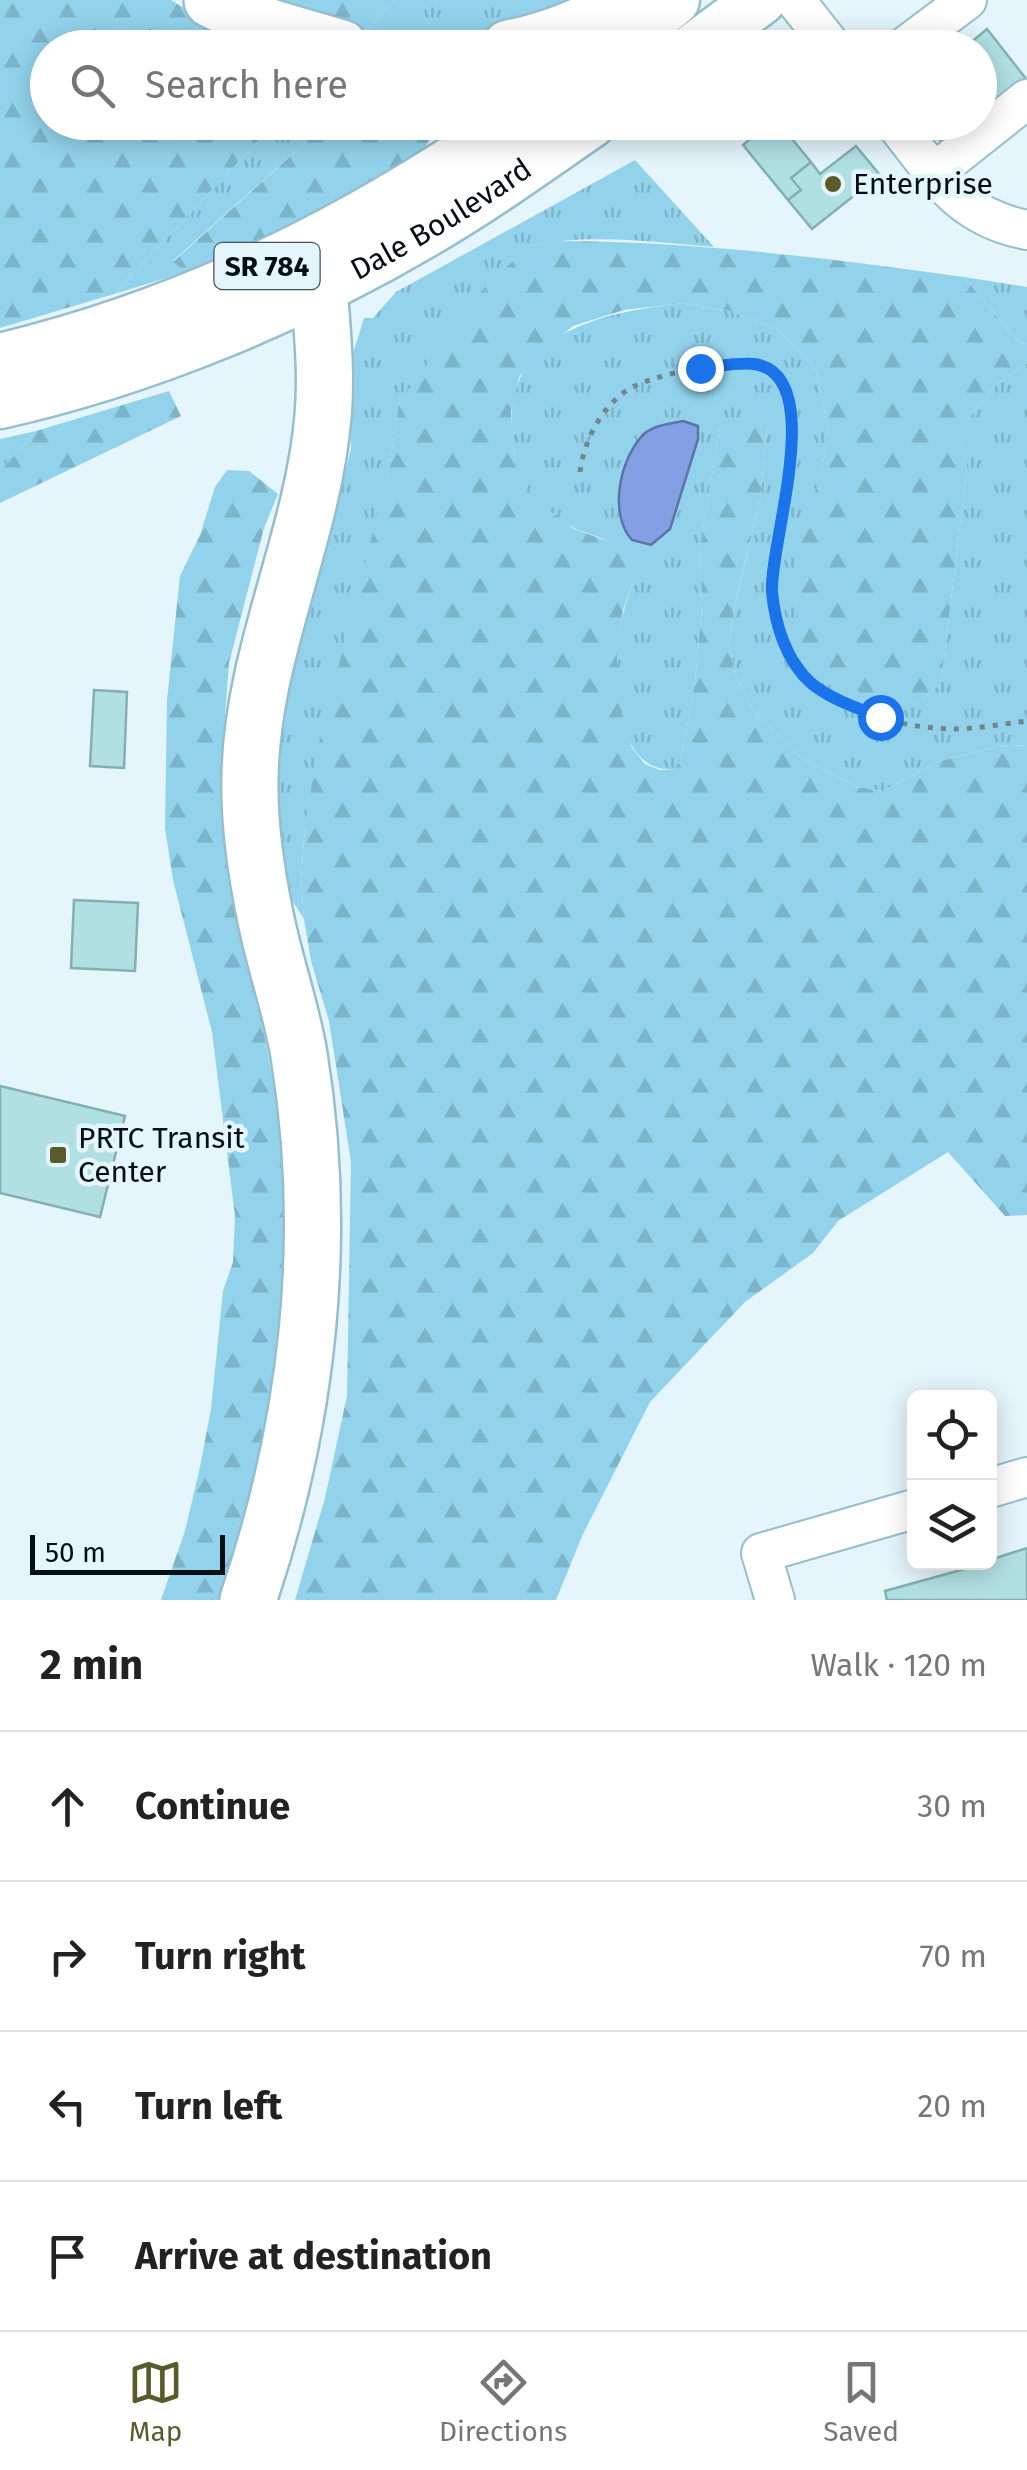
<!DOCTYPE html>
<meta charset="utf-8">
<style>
:root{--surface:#fff;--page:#f6f6f6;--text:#222;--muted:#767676;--line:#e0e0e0;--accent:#595c2a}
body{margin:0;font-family:"Fira Sans",sans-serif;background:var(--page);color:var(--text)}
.controls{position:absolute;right:30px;bottom:30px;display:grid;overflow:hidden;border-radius:15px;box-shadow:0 5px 25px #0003}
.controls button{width:90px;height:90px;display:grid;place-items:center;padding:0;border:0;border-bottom:2px solid var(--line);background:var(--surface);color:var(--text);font:50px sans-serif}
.scale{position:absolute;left:30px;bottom:25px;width:195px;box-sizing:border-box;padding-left:10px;border:5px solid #010e13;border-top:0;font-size:28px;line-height:35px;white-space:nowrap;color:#010e13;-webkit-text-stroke:8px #e4f5fb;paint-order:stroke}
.stop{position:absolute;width:30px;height:30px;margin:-22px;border:8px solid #1a73e8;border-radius:50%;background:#fff}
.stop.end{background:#1a73e8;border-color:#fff;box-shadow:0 2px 10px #0008}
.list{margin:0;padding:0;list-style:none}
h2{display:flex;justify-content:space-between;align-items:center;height:130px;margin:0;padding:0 40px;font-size:42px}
h2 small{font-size:32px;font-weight:400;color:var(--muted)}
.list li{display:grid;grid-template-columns:65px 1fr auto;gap:30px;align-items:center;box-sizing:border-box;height:150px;padding:0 40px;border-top:2px solid var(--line)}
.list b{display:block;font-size:38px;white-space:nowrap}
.list em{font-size:32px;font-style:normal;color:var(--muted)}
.icon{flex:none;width:55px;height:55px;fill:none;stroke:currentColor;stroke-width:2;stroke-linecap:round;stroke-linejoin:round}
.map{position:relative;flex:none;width:1027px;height:1600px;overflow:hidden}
.search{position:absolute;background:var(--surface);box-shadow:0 5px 25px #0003;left:30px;right:30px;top:30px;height:110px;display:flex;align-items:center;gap:25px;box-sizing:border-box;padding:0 35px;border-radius:55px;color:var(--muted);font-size:38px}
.sheet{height:730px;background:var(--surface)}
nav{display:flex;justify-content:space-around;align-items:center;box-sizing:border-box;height:140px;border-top:2px solid var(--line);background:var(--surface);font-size:28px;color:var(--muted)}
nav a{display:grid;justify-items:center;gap:5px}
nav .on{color:var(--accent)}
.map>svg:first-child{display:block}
.grass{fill:url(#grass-tufts)}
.forest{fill:url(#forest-firs)}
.water{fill:#83a0e5;stroke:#5c74a6;stroke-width:2.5}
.building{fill:#b1e0e3;stroke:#83b0b3;stroke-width:2.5}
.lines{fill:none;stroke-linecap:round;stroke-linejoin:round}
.minor-casing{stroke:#96bfce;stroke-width:42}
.major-casing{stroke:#96bfce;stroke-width:55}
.highway-casing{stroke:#96bfce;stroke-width:60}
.path{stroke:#75848a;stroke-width:5;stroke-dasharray:5 8;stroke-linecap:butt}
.minor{stroke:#fff;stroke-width:38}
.major{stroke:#fff;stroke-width:50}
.highway{stroke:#fff;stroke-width:55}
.route{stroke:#1a73e8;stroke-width:12}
.poi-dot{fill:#595c2a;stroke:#e4f5fb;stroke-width:4}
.labels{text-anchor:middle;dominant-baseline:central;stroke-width:9;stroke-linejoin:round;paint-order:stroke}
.shield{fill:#e4f5fb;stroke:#455359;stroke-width:2.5}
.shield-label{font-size:28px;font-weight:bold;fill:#010e13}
.poi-label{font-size:30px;fill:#010e13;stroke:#e4f5fb;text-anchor:start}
.street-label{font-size:30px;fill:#010e13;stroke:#e4f5fb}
</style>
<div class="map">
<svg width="1027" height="1600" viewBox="0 0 1027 1600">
<defs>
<pattern id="grass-tufts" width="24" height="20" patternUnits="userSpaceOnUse" patternTransform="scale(2.5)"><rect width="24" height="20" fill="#92d3eb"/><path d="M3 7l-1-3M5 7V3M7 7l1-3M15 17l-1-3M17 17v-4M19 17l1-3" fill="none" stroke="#7cb4c9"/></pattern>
<pattern id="forest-firs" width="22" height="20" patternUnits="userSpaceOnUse" patternTransform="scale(2.5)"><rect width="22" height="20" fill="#92d3eb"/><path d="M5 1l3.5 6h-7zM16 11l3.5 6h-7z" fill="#7cb4c9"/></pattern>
</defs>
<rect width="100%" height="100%" fill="#e4f5fb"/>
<!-- grass -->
<path class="grass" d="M394 0H595L530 23 476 34 367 30Z
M275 123H327L173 261 186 272 114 294Z
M635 160 714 247C653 242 589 233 529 246L399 402 389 470 305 826 301 880 304 919 288 894 271 771 291 639 337 504 351 449V360L364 318H373L396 292Z
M964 277 1027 287V343L1020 344Z
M683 303 729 311 778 329 816 370 829 434 821 472 916 705 941 683 967 468V420L996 385 1027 363V745L996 747 940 761 883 791 858 787 805 761 754 713 735 674 729 643 734 609 760 499 767 428H720L700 545 702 606 695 682 681 759 674 769C620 774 614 692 617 652 618 629 625 606 632 584 625 572 618 555 609 544 601 535 584 534 574 528 559 520 536 504 526 489 515 472 513 448 512 429 505 330 608 312 683 303Z
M36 431 0 471V439Z"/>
<!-- forest -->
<path class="forest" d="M0 0H171L247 47 48 48V122L275 123 114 294 0 328Z
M272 0H394L367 30Z
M327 123H440L418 158 281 230 186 272 173 262Z
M554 241C691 241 828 258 964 277L1020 344 1027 343V363L996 385 967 420V468L941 683 916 705 878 700 825 677 799 637 795 563 821 472 829 434 816 370 778 329 729 311 683 303 624 310 573 326 540 353 519 377 511 412 514 454 526 488 545 507 574 529 607 541 629 564 632 584 623 610 617 652V685L623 718 632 748 645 764 660 770 674 769 681 759 695 682 702 606 700 545 720 428C738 419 749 415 767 428L760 499 734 608 729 643 735 674 754 713 805 761 858 787 883 791 940 761 996 747 1027 745V1215L1005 1216 948 1152 838 1221 813 1253 745 1302 650 1402 583 1534 556 1600H295L325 1498 347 1396 351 1162 329 1021 311 961 304 919 301 880 305 826 319 742 389 470 399 402 482 290 529 246Z
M169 391 181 416 0 503V471L36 431Z
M227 470 249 471 278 494 264 528 229 663 221 766 227 834 277 1103 290 1283 272 1428 225 1600H161L185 1531 200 1467 211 1409 223 1291 233 1262 235 1216 212 1032 173 880 165 828 167 700 180 576 200 535 215 487Z"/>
<!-- water -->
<path class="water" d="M683 421 698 426V439L670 529 651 545 632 540C608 513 620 458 644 434 654 425 670 424 683 421Z"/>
<!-- building -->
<path class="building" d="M987 29 1027 80V86L980 122V48H964Z
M771 122H778L811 162 791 178 801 190 788 200 743 145Z
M926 122H978L946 148Z
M856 146 880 175 812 229 788 200 801 190 791 178 811 162 820 174Z
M94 690 127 692 124 768 90 766Z
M74 900 138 903 135 971 71 968Z
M0 1086 125 1116 100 1217 0 1193Z
M1027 1548V1600H887L885 1591 990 1562V1560Z"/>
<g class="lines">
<!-- minor casing -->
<g class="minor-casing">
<path id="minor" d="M795 0 833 48
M903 48 967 0
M894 122C935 173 958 217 1027 230
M935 172 1027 99
M990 1488 1027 1477
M775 1600 761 1553 914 1509"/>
</g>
<!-- major casing -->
<g class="major-casing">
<g id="major">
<path d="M615 48 674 0"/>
<path d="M695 48 760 0"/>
<path d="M0 359C188 314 353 232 512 122"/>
<path id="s1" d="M0 403C144 371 298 307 425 232 482 199 536 160 591 122"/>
</g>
</g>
<!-- highway casing -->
<g class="highway-casing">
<path id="highway" d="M212 0 269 27 341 48
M509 48C552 40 595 21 632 0
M248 1600C308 1424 329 1239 299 1055 291 1007 274 962 265 915 256 871 249 824 250 779 251 655 313 538 323 416 327 373 322 329 319 287"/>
</g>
<!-- path -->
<path class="path" d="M580 472C584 440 602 406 629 389 652 375 729 359 755 364 768 366 779 377 784 387 805 429 786 479 780 522 776 544 771 568 772 590 777 688 864 726 951 729 976 729 1002 724 1027 721"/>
<!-- minor -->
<use href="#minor" class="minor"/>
<!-- major -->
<use href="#major" class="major"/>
<!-- highway -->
<use href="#highway" class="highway"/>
</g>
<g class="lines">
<!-- route -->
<path class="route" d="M700 368C717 367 737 362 754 364 829 374 769 544 772 592 775 624 786 661 811 683 830 699 857 708 880 717"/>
</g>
<!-- markers -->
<g class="poi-dot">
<circle cx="833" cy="184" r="10"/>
<rect x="48" y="1145" width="20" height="20" rx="5"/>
</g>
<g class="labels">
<!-- shield labels -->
<rect class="shield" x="214.5" y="243" width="105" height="46" rx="8"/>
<g class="shield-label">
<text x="267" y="266">SR 784</text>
</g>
<!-- poi labels -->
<g class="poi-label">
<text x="853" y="184">Enterprise</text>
<text x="78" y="1138">PRTC Transit<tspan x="78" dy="34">Center</tspan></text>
</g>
<!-- street labels -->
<g class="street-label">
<text stroke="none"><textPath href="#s1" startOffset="480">Dale Boulevard</textPath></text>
</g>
</g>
</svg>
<div class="controls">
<button><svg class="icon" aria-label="locate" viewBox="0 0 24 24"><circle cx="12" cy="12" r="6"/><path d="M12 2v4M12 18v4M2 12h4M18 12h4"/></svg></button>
<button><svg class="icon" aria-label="layers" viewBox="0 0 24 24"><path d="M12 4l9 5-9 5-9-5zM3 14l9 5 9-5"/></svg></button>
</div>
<div class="scale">50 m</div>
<div class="stop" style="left:880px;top:717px"></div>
<div class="stop end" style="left:700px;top:368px"></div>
<div class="search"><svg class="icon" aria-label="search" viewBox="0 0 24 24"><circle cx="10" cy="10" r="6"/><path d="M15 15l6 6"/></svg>Search here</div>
</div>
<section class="sheet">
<h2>2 min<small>Walk · 120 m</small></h2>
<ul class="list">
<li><svg class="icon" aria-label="ahead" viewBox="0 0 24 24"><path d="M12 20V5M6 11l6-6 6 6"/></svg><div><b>Continue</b></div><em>30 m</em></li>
<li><svg class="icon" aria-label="right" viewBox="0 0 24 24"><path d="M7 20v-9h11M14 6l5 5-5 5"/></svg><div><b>Turn right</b></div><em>70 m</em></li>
<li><svg class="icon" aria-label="left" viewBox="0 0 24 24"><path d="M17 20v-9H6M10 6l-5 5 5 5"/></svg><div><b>Turn left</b></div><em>20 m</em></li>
<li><svg class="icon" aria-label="arrive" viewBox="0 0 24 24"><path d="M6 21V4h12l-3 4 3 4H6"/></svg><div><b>Arrive at destination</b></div></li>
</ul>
</section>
<nav>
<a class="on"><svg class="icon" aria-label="map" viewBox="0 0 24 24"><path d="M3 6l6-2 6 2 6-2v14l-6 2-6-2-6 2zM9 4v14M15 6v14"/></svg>Map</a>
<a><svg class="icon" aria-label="directions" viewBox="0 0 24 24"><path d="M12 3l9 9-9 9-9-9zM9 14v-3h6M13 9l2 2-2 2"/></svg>Directions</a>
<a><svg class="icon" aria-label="saved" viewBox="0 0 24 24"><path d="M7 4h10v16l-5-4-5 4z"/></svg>Saved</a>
</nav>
